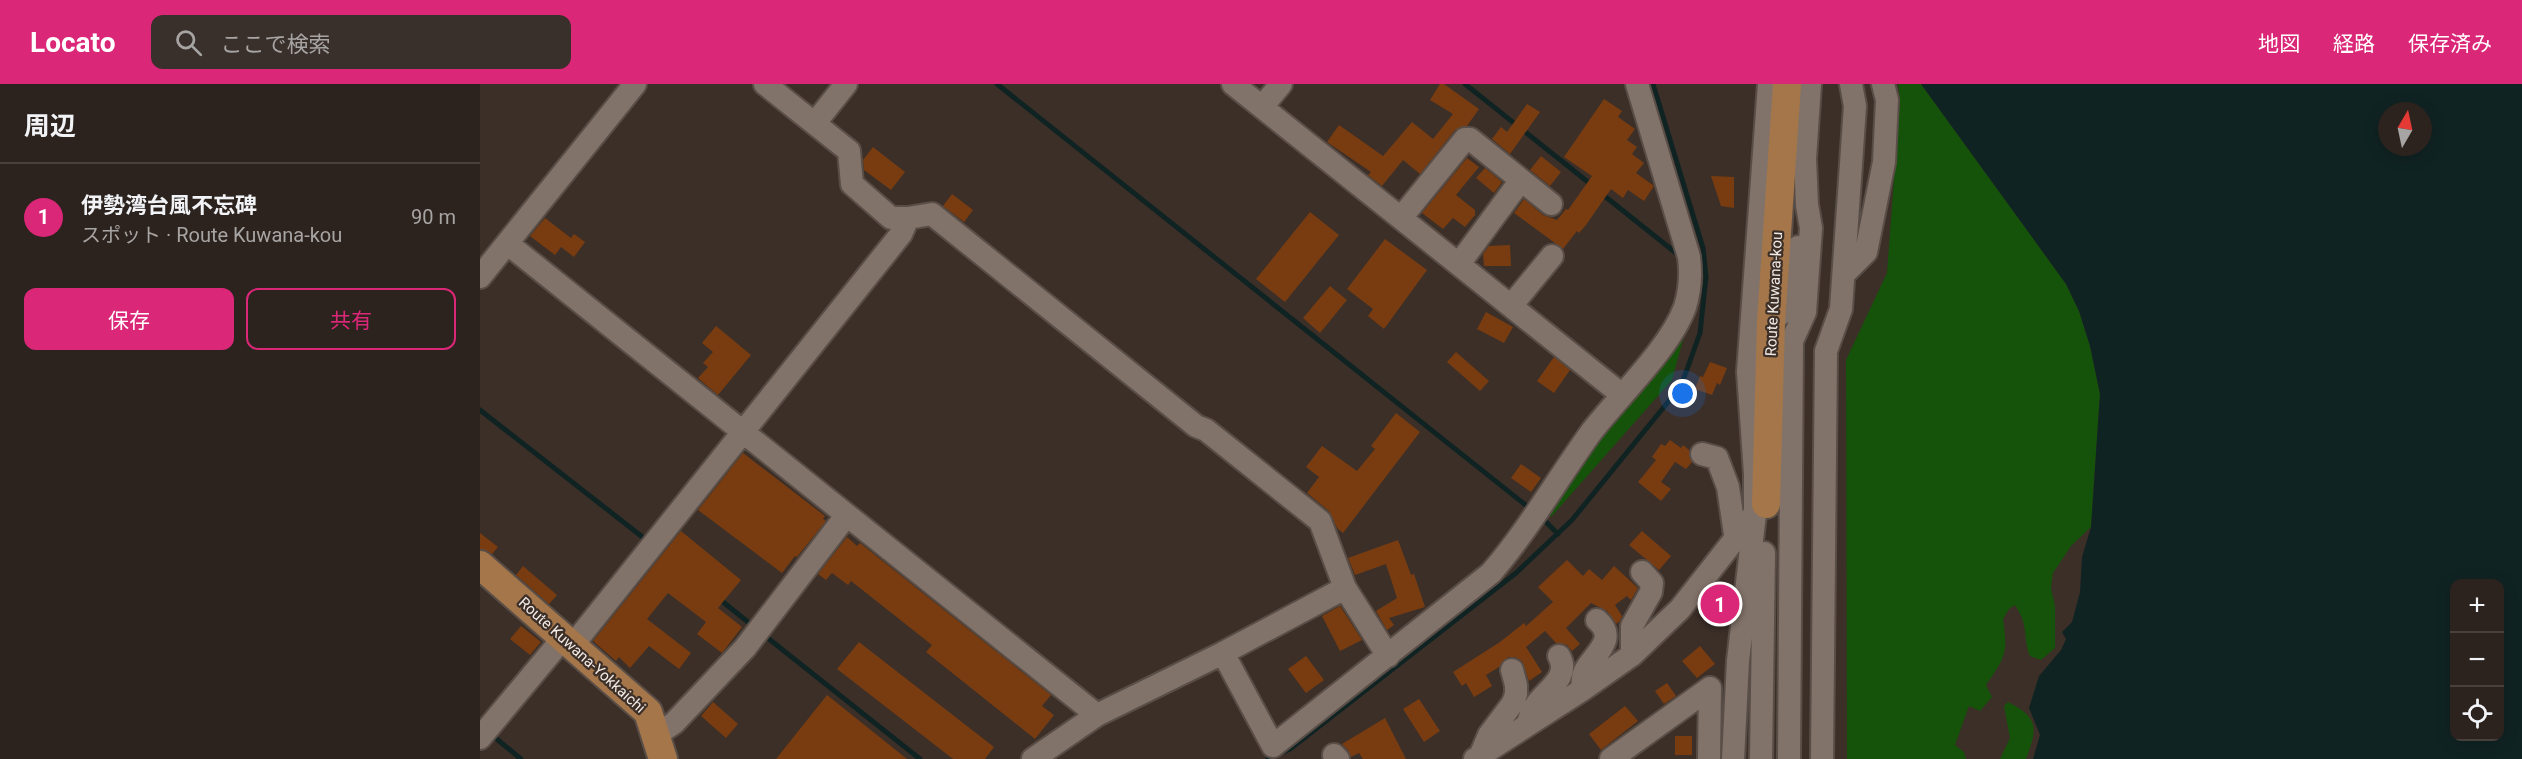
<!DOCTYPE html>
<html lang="ja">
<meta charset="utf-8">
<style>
:root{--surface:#2d231e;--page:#392f2b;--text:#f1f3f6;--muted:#a7a4a4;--line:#48403c;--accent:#db2777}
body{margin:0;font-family:Roboto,"Noto Sans JP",sans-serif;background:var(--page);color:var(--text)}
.controls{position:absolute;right:18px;bottom:18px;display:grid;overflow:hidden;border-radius:12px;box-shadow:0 3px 15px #0003}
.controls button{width:54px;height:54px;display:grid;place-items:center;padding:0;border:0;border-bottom:2px solid var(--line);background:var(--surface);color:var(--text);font:30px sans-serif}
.compass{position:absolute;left:1898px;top:18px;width:54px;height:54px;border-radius:50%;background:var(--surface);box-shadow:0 3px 15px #0003;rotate:9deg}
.you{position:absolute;left:1203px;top:310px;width:21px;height:21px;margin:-15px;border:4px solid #fff;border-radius:50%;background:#1a73e8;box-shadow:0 0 0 9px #1a73e833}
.badge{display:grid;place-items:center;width:39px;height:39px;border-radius:50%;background:var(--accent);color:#fff;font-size:20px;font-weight:700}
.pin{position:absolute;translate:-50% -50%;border:3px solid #fff;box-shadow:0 2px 6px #0006}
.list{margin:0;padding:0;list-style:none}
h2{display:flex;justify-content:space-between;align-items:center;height:78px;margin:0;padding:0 24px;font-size:26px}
h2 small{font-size:20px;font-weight:400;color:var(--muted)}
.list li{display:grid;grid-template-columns:39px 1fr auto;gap:18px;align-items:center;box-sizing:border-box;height:108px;padding:0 24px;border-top:2px solid var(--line)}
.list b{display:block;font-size:22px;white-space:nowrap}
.list p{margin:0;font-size:20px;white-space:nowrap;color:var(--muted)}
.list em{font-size:20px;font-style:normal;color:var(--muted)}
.actions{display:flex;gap:12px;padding:18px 24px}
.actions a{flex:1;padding:14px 0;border:2px solid var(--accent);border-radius:12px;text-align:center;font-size:21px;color:var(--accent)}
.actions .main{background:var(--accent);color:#fff}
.icon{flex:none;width:33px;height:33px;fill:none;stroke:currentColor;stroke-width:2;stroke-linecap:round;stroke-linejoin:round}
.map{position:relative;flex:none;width:2042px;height:675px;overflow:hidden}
header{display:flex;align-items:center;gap:36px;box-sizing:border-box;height:84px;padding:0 30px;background:var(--accent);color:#fff}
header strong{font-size:28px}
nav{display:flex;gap:33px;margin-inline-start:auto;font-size:21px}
.search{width:420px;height:54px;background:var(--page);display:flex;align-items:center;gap:15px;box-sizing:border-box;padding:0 21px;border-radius:12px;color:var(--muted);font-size:22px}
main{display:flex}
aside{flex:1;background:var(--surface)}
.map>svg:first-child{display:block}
.green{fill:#15530a}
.water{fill:#102323;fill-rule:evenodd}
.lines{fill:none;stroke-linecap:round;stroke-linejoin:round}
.stream{stroke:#102323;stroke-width:5}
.building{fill:#783c10}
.minor-casing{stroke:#594e47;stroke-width:26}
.major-casing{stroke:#594e47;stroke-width:32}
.minor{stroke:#82736a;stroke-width:22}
.major{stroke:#a47649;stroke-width:28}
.labels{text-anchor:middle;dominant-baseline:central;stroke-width:4.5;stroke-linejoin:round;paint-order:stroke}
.street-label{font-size:15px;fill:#f2eae5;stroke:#3c2f28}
</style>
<header>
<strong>Locato</strong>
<div class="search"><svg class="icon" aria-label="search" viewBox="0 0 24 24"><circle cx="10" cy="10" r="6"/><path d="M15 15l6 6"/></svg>ここで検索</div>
<nav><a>地図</a><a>経路</a><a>保存済み</a></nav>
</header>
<main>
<aside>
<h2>周辺<small></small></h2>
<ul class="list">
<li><span class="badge">1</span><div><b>伊勢湾台風不忘碑</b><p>スポット · Route Kuwana-kou</p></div><em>90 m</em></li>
</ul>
<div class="actions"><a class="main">保存</a><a>共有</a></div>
</aside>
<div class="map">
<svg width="2042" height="675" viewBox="0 0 2042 675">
<rect width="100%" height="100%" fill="#3c2f28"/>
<!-- green -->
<path class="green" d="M1418 0H1441L1586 200 1599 227 1610 262 1620 310 1611 443 1591 462 1573 489 1571 504 1575 522V564L1561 576 1550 572C1542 553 1550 543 1535 521L1529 525 1523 535C1528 569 1526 572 1506 601L1512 613 1500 627 1489 622 1475 661 1484 668 1486 675H1367L1366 276 1407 189 1420 15Z
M1206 245 1192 296 1071 433 1064 428 1110 362Z
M1528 618C1560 634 1557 645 1546 675H1520L1530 654 1524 622Z"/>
<!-- water -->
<path class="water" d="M1441 0H2042V675H1553L1560 651 1549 624 1559 592 1581 566 1586 555 1582 548 1592 538 1600 508 1602 473 1611 443 1620 310 1610 262 1599 227 1586 200ZM1907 27H1943V63H1907ZM1974 500H2020V652H1974Z"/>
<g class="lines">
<!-- stream -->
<path class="stream" d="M517 0 1048 423
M985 0 1113 102
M1122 110 1196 169
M0 326 165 455
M1061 433 1078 450
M238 514 268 538
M289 555 440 675
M13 652 41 675
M788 675 810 665 1036 489 1092 436 1201 302 1220 249 1226 193 1223 164 1173 0"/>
</g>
<!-- building -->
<path class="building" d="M960 0H964L999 25 987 42 975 46 940 90 923 76 902 102 888 91 891 88 847 58 859 41 903 72 932 38 953 55 973 30 950 16Z
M1124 15 1142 27 1138 33 1155 45 1147 56 1157 63 1152 70 1164 79 1156 89 1174 102 1164 117 1148 106 1143 114 1131 105 1106 141 1099 149 1097 147 1083 165 1034 129 1044 115 1063 131 1077 136 1086 125 1088 126 1112 92 1084 73Z
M1047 20 1060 28 1030 70 1012 55 1021 43 1027 48Z
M393 63 425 88 411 106 384 86 383 76Z
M1061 72 1081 88 1070 102 1050 86Z
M987 74 999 83 976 111 995 126V131L985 143 973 134 963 145 942 129Z
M1005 84 1022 98 1014 109 996 94Z
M1231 92 1254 93V124L1241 122Z
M472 110 493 126 484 138 463 122Z
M830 128 859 151 805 218 776 195Z
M65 134 91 154 94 150 105 158 94 173 81 163 75 171 50 152Z
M905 155 947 186 904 245 888 232 893 225 867 205Z
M1030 161 1031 182H1004L1003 170 1009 162Z
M850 202 867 216 840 249 823 234Z
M1006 228 1033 243 1024 259 997 245Z
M236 242 271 271 238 311 218 294 228 283 223 279 233 268 222 259Z
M976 268 1009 297 1000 307 967 278Z
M1074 273 1090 286 1074 309 1057 297Z
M1230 278 1247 284 1240 301 1237 299 1232 311 1215 305 1220 292 1223 293Z
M916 329 940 348 863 449 857 444 849 427 827 409 839 393 826 383 842 362 877 387 895 365 891 362Z
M1190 356 1201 364 1203 361 1209 366 1212 378 1206 385 1195 378 1181 398 1191 405 1181 417 1158 398 1176 376 1172 373 1181 360 1185 362Z
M263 369 345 432 343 435 346 437 317 473 315 472 302 489 218 426Z
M1041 380 1061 394 1051 408 1031 394Z
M201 447 261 496 238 524 262 543 242 569 217 550 226 538 188 509 167 535 211 569 199 585 169 562 150 584 139 573 136 577 113 557Z
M1162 447 1191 472 1179 486 1149 461Z
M0 449 18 463 12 470 0 465Z
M367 453 377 462 380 459 571 611 562 622 574 631 555 655 446 568 452 561 371 497 368 501 352 489 346 496 338 490Z
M918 456 931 491 934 490 945 523 909 534 914 541 907 546 896 527 917 514 906 480 875 491 868 474Z
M1087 476 1103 492 1109 485 1122 496 1134 482 1158 504 1151 516 1147 512 1135 521 1142 532 1140 537 1136 540 1127 527 1111 519 1086 544 1100 560 1092 567 1087 561 1076 559 1065 547 1046 563 1062 588 1049 597 1042 577 1035 573H1028L1019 583 1006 591 1012 602 994 613 986 599 982 602 973 588 1020 558 1044 539 1046 542 1073 518 1058 503Z
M43 482 77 511 69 520 36 491Z
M860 522 882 556 860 567 842 532Z
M41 542 61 558 50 571 30 555Z
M379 558 514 663 505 675H473L357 585Z
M1220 562 1235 580 1217 594 1202 577Z
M826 572 844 596 826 609 808 585Z
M1187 599 1196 612 1184 620 1175 607Z
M347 611 427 675H296Z
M939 615 960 647 944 658 923 625Z
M233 618 258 640 246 654 221 632Z
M1145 622 1158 637 1121 666 1109 650Z
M905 634 926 675H883L879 669 871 673 868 666 862 660Z
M1195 652H1212V671H1195Z"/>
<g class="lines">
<!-- minor casing -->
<g class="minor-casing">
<path id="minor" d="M285 0 369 67 372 100 411 134H428
M753 0 1141 310
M782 23 801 0
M335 39 366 0
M921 134 985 55H990L1071 120
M28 160 617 631
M979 180 1041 96
M1365 189 1386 168 1404 78 1407 16 1403 0
M0 193 155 0
M1031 222 1072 172
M1291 238 1305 226 1318 163
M1222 370 1237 374 1248 403 1256 457
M865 504 908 572
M93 561 421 150 428 134 452 130 716 342 726 346 840 437 865 504 743 569 617 631 553 675
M743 569 793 662 1011 489C1049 445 1078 394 1112 347 1140 311 1190 264 1205 223 1210 207 1211 189 1209 173L1157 0
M1152 571V542L1171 508 1172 499 1162 488
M1102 606C1103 600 1102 592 1105 587 1113 571 1139 555 1117 536
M1048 639C1050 633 1052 626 1056 621 1066 606 1091 593 1079 572
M175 652 194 639 265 564 366 432
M0 654 84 553
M1001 670 1009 651 1033 619 1036 610V601L1032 586
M854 671 858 675
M995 675 1102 606 1152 571 1200 525 1273 432
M1131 675 1230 604
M1229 675 1230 604
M1253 675 1258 577 1275 430V390L1268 288 1289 0
M1281 675 1284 469
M1309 675 1312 257 1325 228 1331 144 1327 121 1325 75 1330 0
M1342 675 1346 267 1361 225 1375 22 1371 0"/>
</g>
<!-- major casing -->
<g class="major-casing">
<path id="major" d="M1286 420 1291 238 1307 0
M0 481 168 628 183 675"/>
</g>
<!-- minor -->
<use href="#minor" class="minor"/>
<!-- major -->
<use href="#major" class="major"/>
</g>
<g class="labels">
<!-- street labels -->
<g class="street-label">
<text transform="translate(1294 210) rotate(-87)">Route Kuwana-kou</text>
<text transform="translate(102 571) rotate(42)">Route Kuwana-Yokkaichi</text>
</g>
</g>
</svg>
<div class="controls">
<button>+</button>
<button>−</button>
<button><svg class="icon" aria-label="locate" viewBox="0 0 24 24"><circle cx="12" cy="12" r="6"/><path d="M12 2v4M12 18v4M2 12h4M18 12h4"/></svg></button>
</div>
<svg class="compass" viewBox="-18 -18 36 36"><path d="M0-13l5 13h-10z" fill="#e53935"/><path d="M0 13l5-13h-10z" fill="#a7a4a4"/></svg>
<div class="you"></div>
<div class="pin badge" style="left:1240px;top:520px">1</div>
</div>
</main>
